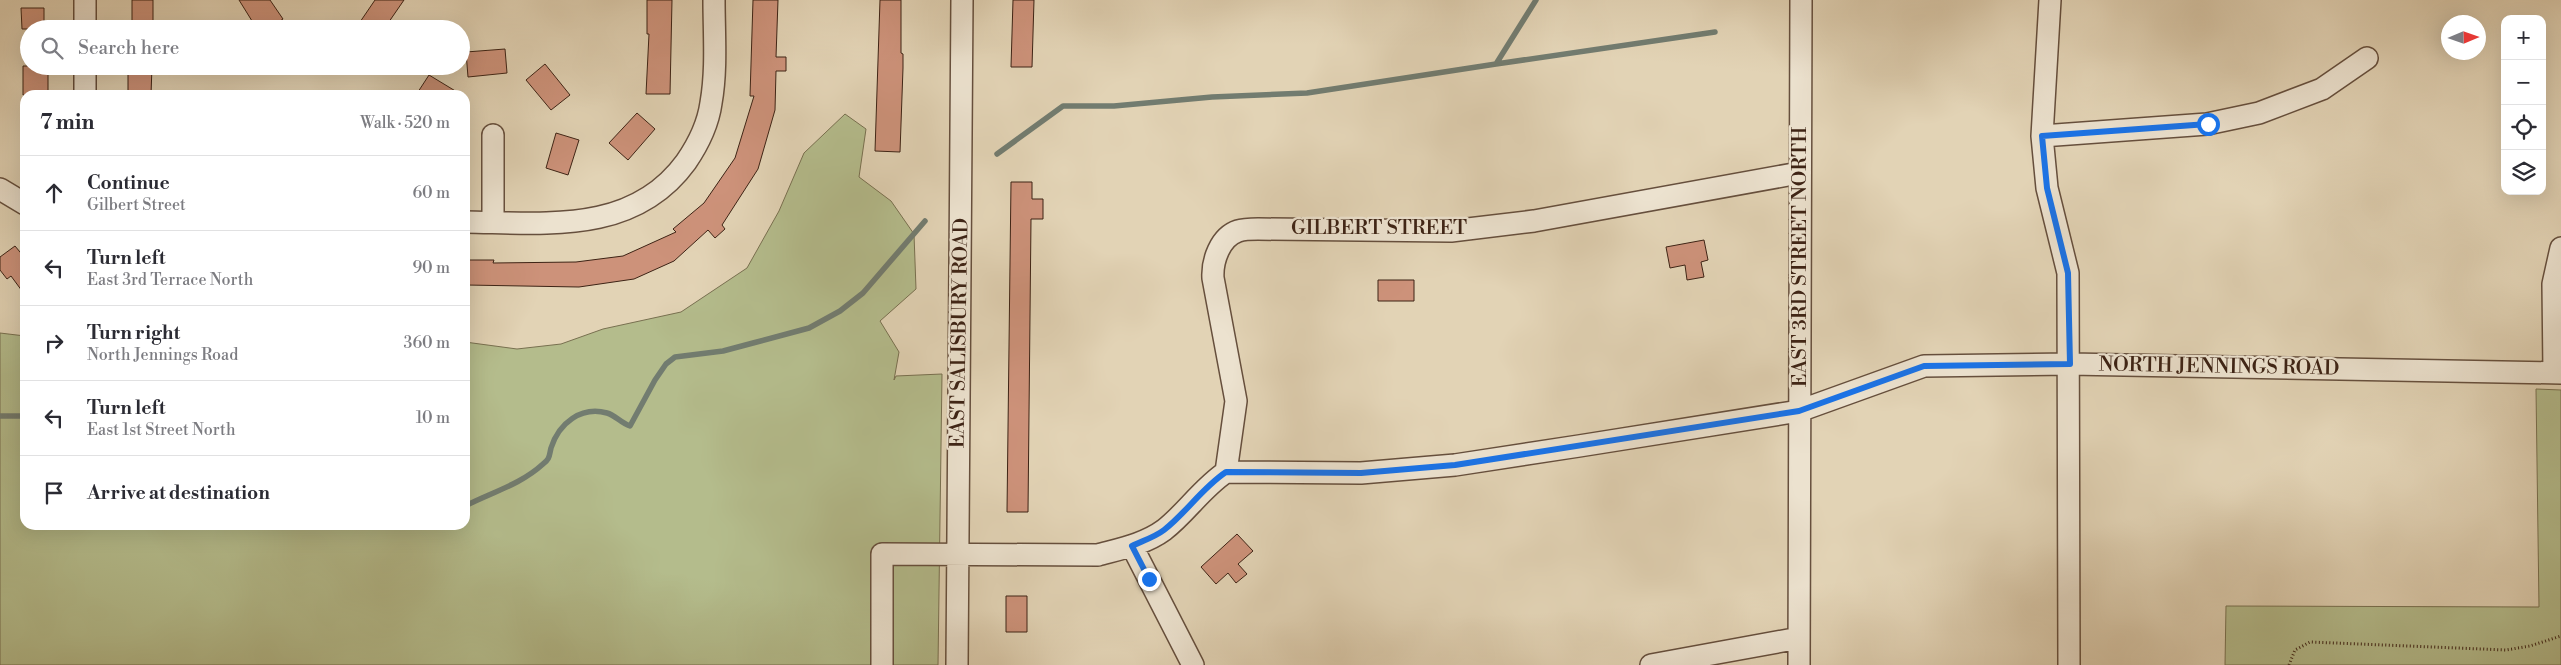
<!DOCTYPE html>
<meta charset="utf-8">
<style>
:root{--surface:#fff;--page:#f2f2f3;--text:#2b2b33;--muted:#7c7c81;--line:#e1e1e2}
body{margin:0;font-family:"Libre Bodoni",serif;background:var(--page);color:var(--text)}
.controls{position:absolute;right:15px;top:15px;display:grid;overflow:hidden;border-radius:10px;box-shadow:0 5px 20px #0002}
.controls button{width:45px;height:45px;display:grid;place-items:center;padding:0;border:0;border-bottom:1px solid var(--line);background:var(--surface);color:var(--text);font:25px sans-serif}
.compass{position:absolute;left:2441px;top:15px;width:45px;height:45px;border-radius:50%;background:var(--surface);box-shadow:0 5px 20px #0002;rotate:88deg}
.stop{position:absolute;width:15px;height:15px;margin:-11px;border:4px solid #1a73e8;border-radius:50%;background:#fff}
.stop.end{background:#1a73e8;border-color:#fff;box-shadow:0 1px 5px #0008}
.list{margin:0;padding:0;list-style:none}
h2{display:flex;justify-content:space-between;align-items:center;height:65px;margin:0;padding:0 20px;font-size:21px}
h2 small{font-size:16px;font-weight:400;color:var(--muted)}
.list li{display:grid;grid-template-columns:32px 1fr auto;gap:15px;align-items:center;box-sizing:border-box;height:75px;padding:0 20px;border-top:1px solid var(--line)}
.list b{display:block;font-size:19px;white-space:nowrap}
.list p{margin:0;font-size:16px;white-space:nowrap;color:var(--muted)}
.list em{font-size:16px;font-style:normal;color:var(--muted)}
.icon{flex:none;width:28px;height:28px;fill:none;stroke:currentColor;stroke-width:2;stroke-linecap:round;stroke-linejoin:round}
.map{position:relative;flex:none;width:2561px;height:665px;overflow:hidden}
.search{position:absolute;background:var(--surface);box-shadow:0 5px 20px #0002;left:20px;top:20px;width:450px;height:55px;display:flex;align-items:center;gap:12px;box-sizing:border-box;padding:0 18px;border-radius:28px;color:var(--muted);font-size:19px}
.panel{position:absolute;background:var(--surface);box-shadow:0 5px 20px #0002;left:20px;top:90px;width:450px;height:440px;border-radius:15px}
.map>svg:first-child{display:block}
.green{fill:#b4bc8c;stroke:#787050}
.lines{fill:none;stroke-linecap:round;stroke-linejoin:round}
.stream{stroke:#727c70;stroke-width:5.5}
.building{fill:#cd927a;stroke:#3d2315}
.minor-casing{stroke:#664f3d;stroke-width:24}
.path{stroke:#3d2315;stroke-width:3;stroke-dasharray:1 2.5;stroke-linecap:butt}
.minor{stroke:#ece2cf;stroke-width:21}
.route{stroke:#1a73e8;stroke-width:6}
.labels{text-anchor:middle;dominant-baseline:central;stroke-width:4.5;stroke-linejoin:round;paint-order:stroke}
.street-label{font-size:20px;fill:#3d2315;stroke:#ece2cf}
</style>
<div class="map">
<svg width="2561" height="665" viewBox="0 0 2561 665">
<rect width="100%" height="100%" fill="#e2d3b5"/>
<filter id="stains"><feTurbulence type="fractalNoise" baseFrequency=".004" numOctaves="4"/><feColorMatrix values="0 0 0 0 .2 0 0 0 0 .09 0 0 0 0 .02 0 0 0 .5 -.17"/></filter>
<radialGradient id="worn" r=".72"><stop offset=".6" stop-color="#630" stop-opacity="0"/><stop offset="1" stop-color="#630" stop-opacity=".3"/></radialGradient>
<!-- green -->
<path class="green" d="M845 114 866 129 859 177 891 201 914 234 916 289 880 321 899 352 894 380 896 376 942 374 938 665H0V333L25 336V525H465V342L517 349 561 344 603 329 681 312 747 268 779 211 804 153Z
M2536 389 2561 390V665H2225L2226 606 2539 607Z"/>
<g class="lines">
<!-- stream -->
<path class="stream" d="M1496 64 1715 32
M997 154 1063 106H1114L1212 97 1307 93 1496 64 1536 0
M0 416H25
M465 506C492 492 520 485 543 464 550 459 549 456 551 448 559 423 581 406 607 413 615 415 621 423 630 426L655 380 666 364 675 357 723 351 753 343 809 328 840 311 863 293 925 221"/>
</g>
<!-- building -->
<path class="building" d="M132 0H153V29H132Z
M239 0H270L283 19 268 29H257Z
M375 0H404L384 29H371L360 22Z
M647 0H672L670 94H646L649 34H647Z
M753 0H778L776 57H786V71H776L775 110 758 169 722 225 725 229 715 238 708 230 674 261 634 279 579 287 466 285V260H494L493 263 576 262 623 256 676 232 673 229 704 203 735 158 754 96H750Z
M880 0H901V53L903 54V68L900 152 875 151Z
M1013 0H1034L1032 67H1011Z
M21 8H44V29H22Z
M505 49 507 73 468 77 466 52Z
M545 64 570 95 551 110 526 80Z
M23 66H48V95H23Z
M128 66H152L151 95H128Z
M429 75 462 95H416Z
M637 113 655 129 628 160 609 143Z
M556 133 579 140 568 175 546 168Z
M1011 182H1032V199H1043V219H1031L1028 512H1007Z
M1704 240 1708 260 1701 262 1704 277 1687 280 1685 265 1670 268 1666 247Z
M15 246 25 258V295L11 276 7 279 0 270V257Z
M1378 280H1414V301H1378Z
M1237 534 1253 551 1238 564 1247 574 1236 583 1228 573 1216 584 1201 567Z
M1006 596H1027V632H1006Z"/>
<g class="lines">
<!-- minor casing -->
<g class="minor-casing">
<path id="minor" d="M2050 0 2042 136 2047 188 2068 273 2069 665
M85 29V0
M85 95V66
M493 135V222
M2042 136 2207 124 2259 113 2322 89 2367 58
M0 189 25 204
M465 222C545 223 633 235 686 162 699 143 708 125 711 103 717 69 714 34 714 0
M2554 373 2553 284 2561 248
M1226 472 1236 401 1213 278C1212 261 1220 237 1238 231 1244 229 1252 229 1258 229L1451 231 1534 221 1799 173
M1132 546 1193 665
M882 665V554L1098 555C1120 549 1145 544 1164 530 1186 513 1202 488 1226 472L1361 473 1455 465 1579 446 1799 411 1924 366 2070 364 2561 373
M957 665 962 0
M1651 665 1799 638
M1799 665 1801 0"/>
</g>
<!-- path -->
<path class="path" d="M2289 665 2295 650 2310 642 2506 650 2530 646 2561 636"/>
<!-- minor -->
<use href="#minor" class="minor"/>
</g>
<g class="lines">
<!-- route -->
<path class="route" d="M1149 579 1132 546C1142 541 1155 537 1164 530 1186 513 1202 488 1226 472L1361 473 1455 465 1799 411 1924 366 2070 364 2068 273 2047 188 2042 136 2208 124"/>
</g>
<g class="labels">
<!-- street labels -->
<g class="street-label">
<text x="1379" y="228">GILBERT STREET</text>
<text transform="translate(1800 257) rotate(-90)">EAST 3RD STREET NORTH</text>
<text transform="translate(960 333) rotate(-89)">EAST SALISBURY ROAD</text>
<text transform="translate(2219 367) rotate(1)">NORTH JENNINGS ROAD</text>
</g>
</g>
<rect width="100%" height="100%" filter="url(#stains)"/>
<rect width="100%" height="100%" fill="url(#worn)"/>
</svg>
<div class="controls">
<button>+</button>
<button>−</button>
<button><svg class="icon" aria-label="locate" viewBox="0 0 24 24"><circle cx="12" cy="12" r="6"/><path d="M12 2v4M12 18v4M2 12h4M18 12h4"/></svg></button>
<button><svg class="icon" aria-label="layers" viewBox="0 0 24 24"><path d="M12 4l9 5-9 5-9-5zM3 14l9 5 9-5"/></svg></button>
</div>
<svg class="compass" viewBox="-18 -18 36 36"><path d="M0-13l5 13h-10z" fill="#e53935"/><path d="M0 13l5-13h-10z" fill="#7c7c81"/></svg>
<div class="stop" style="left:2208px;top:124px"></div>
<div class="stop end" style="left:1149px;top:579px"></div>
<div class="search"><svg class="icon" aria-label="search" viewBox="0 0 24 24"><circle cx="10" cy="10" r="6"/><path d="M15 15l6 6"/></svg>Search here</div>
<section class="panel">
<h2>7 min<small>Walk · 520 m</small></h2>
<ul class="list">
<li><svg class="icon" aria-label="ahead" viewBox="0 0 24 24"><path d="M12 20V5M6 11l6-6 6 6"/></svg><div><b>Continue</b><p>Gilbert Street</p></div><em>60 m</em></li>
<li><svg class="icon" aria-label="left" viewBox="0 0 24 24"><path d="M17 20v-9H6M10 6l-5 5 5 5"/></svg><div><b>Turn left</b><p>East 3rd Terrace North</p></div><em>90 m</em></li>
<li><svg class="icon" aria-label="right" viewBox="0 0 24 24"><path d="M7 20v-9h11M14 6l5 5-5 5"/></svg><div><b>Turn right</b><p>North Jennings Road</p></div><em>360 m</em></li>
<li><svg class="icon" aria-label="left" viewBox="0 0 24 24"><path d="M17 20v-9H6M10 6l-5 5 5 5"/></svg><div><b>Turn left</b><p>East 1st Street North</p></div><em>10 m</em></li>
<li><svg class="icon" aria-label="arrive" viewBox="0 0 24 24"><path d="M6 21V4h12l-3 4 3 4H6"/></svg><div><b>Arrive at destination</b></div></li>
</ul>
</section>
</div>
